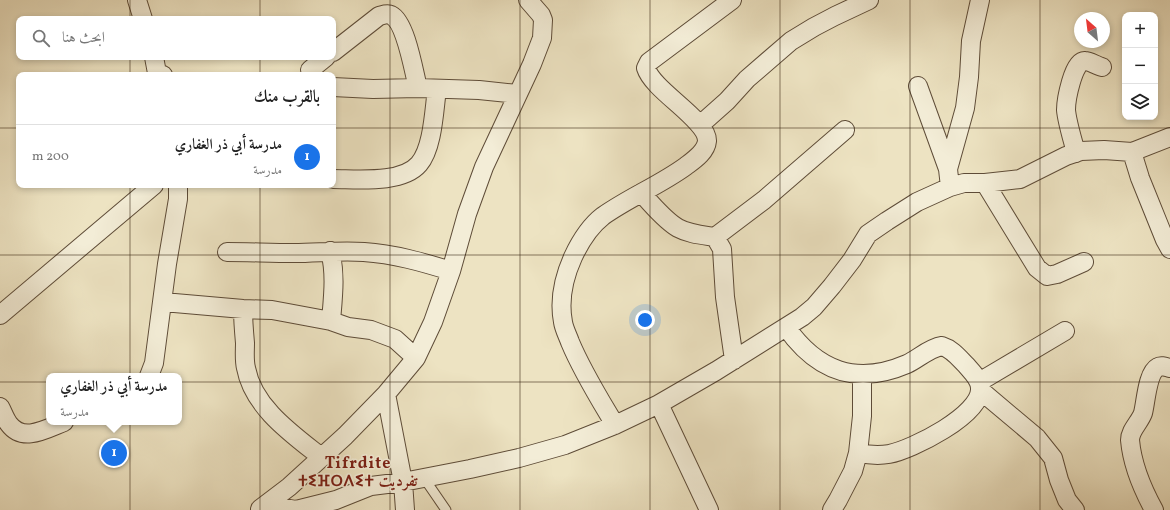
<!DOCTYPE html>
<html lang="ar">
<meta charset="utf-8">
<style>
:root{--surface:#fff;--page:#f6f6f6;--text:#222;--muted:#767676;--line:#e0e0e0;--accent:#1a73e8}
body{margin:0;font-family:Vollkorn,Amiri,"Noto Sans Tifinagh",serif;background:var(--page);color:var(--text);direction:rtl}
.controls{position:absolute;right:12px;top:12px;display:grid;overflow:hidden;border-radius:8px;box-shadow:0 2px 6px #0003}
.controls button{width:36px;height:36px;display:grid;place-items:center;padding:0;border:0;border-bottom:1px solid var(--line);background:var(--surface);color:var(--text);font:20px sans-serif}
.compass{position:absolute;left:1074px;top:12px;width:36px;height:36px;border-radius:50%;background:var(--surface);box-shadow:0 2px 6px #0003;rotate:332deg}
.you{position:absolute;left:645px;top:320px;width:14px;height:14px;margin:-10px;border:3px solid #fff;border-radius:50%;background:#1a73e8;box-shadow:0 0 0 6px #1a73e833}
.badge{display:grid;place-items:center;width:26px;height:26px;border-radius:50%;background:var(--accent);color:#fff;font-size:13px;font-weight:700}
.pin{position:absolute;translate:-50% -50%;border:2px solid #fff;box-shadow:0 1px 4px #0006}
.popup{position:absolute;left:46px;top:373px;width:136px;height:52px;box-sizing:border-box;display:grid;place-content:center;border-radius:8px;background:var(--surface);filter:drop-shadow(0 1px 3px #0005);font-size:13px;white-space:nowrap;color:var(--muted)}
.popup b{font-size:15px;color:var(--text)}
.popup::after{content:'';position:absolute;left:50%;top:100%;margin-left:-8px;border:8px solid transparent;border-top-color:var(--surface)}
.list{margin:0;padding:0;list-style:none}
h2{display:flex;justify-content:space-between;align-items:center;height:52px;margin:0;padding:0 16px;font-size:17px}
h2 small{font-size:13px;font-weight:400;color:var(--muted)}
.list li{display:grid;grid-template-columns:26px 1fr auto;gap:12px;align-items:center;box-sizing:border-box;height:64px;padding:0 16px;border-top:1px solid var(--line)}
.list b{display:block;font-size:15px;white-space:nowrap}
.list p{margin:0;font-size:13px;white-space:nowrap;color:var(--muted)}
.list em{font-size:13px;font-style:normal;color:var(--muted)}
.icon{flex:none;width:22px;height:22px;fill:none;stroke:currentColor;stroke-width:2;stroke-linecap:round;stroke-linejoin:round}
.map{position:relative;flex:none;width:1170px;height:510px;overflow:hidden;direction:ltr}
.search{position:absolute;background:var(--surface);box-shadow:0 2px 6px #0003;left:16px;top:16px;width:320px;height:44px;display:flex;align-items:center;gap:10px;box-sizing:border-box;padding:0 14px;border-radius:8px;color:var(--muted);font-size:15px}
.panel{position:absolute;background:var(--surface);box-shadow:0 2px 6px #0003;left:16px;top:72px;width:320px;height:116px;border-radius:8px;direction:rtl}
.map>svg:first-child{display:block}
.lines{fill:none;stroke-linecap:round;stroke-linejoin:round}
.service-casing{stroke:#5e4c38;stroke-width:11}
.minor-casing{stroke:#5e4c38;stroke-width:20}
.service{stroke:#f3edd7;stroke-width:9}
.minor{stroke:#f3edd7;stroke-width:18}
.grid{fill:none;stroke:#2e1a0a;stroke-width:1;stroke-opacity:0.55}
.labels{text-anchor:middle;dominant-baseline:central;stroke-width:3;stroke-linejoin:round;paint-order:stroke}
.district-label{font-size:16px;font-weight:bold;letter-spacing:1px;fill:#7a1f14;stroke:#f3edd7}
</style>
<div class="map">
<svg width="1170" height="510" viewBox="0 0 1170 510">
<rect width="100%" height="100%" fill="#ede3c2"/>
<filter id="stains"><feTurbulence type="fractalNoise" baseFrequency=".005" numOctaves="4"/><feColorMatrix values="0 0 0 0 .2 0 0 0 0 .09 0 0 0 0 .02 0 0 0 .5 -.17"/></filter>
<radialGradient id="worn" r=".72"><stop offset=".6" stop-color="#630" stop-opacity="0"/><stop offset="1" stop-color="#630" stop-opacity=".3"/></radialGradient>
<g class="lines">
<!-- service casing -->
<g class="service-casing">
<path id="service" d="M424 478 446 510"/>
</g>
<!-- minor casing -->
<g class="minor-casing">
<path id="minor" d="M137 0 143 19
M333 52 379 16C383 15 387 13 391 15 406 22 414 73 418 88
M154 57 157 73 163 75
M310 70 326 57
M918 86 948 169
M333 87 373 89 418 88 479 90 518 94
M700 125 727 101 747 79 791 41 814 27 835 16 869 0
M1132 152 1140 178 1165 240 1170 249
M1076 153C1073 141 1067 122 1066 110 1066 101 1073 60 1085 61 1090 61 1097 66 1102 67
M333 179C357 179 402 184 419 164 433 148 434 110 437 89
M985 183 1037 268 1047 276 1057 274 1084 262
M950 187 948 169 965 108 969 77 971 41 980 0
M641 193C652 204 664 220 678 228 689 234 702 235 715 237L722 249 725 297 734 360
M715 237 764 200 845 130
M330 251C336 274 333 297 331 321
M227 252C249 252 271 253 294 253 317 253 341 250 364 252 394 254 422 262 451 271
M163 302 243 309 272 310 331 321 348 327 371 330 395 339 416 358
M243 309C243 321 244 332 245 343 245 351 244 360 246 368 253 407 292 434 321 457
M0 315 154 185
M786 327C817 371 856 386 907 364 918 359 929 348 942 346 952 349 959 358 966 365 971 371 980 379 980 388 982 415 911 450 889 454 878 456 869 455 858 453
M149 376 154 363 167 264 178 199V185
M979 382 1065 331
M980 390 1037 438 1053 458 1059 480 1067 500 1075 510
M386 394 403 482 405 510
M659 404 709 510
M0 407C3 412 5 419 9 424 23 443 46 429 64 422
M615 425C599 398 582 371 570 342 568 336 564 329 563 322 559 301 564 277 573 257 580 242 590 226 603 216 630 197 660 185 686 166 694 160 706 152 707 141 708 120 653 91 646 68L649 62 732 0
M266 505 296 510 336 500 371 486 403 482 470 469 519 458 565 445 615 425 659 404 716 371 802 317 814 307 832 286 852 260 868 234 887 221 917 202 950 187 964 183H985L1020 179 1066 156 1081 151 1104 150 1132 152 1170 137
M260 509 289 487 345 436 386 394 416 358 433 322 451 271 467 214 484 167 532 64 542 38 543 20 541 15 528 0
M832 510 838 500 853 471 858 453 862 416V374
M1154 510C1143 490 1132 463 1130 440 1130 430 1140 422 1143 413 1146 402 1147 373 1158 367 1161 365 1166 367 1170 368"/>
</g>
<!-- service -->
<use href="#service" class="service"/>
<!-- minor -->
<use href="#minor" class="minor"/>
</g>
<!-- grid -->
<path class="grid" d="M130 0V19M260 0V19M390 0V510M520 0V510M650 0V510M780 0V510M910 0V510M1040 0V510M130 57V75M260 57V75M0 128H19M333 128H1170M130 185V510M260 185V510M0 255H1170M0 382H1170"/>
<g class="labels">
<!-- district labels -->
<g class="district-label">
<text x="358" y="464">Tifrdite<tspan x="358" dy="18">ⵜⵉⴼⵔⴷⵉⵜ تفرديت</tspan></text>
</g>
</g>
<rect width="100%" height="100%" filter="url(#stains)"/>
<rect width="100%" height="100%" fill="url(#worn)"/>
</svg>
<div class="controls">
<button>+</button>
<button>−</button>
<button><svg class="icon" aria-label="layers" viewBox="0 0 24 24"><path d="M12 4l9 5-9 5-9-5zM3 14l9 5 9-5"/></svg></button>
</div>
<svg class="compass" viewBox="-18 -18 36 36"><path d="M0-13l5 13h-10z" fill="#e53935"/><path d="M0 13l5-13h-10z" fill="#767676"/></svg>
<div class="you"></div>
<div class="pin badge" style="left:114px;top:453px">1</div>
<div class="popup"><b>مدرسة أبي ذر الغفاري</b>مدرسة</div>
<div class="search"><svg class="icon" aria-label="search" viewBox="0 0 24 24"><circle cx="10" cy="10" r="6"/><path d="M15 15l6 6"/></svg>ابحث هنا</div>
<section class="panel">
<h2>بالقرب منك<small></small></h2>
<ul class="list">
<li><span class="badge">1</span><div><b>مدرسة أبي ذر الغفاري</b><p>مدرسة</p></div><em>200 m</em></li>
</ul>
</section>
</div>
